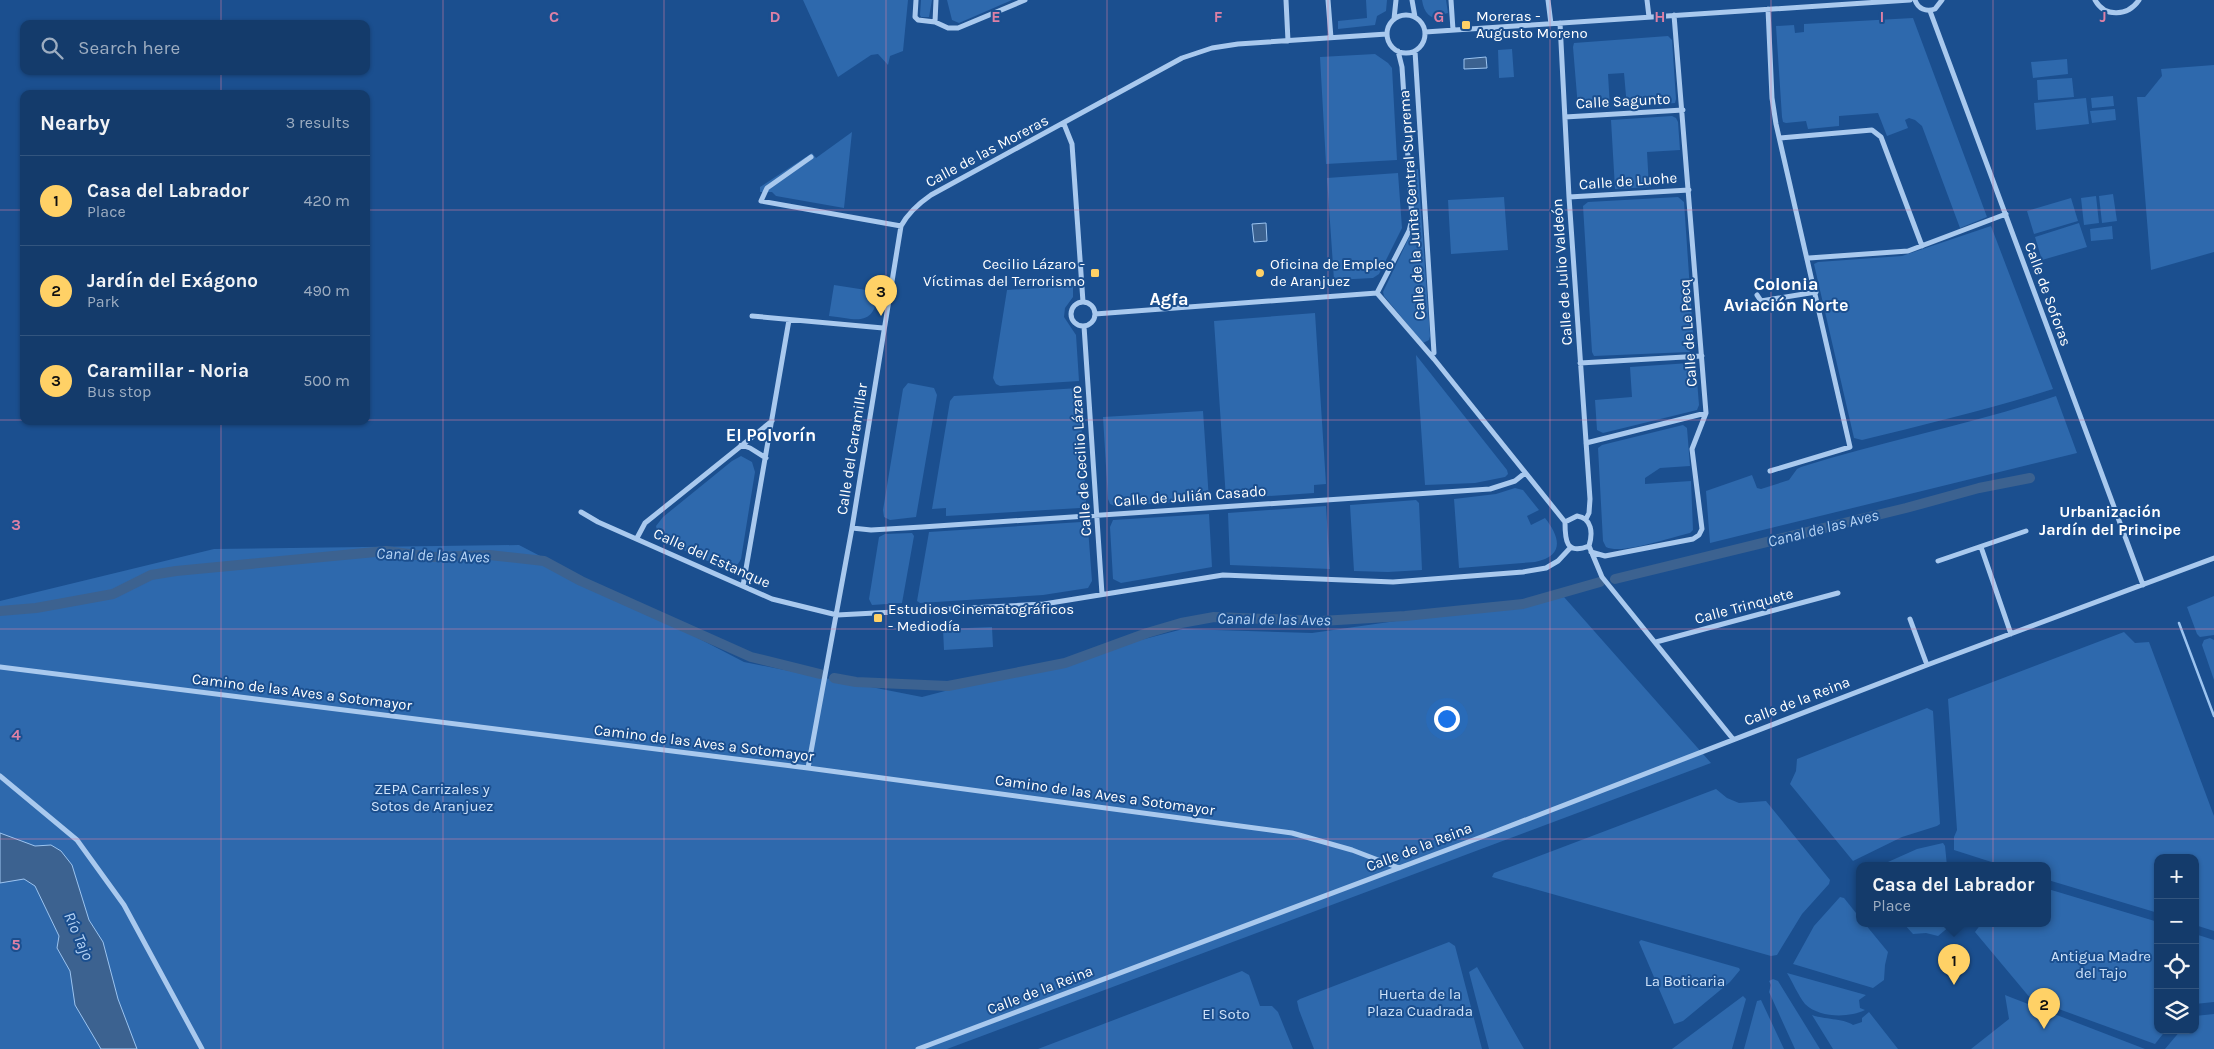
<!DOCTYPE html>
<meta charset="utf-8">
<style>
:root{--surface:#143b6b;--page:#1d4271;--text:#f1f3f6;--muted:#9dadc1;--line:#33557e;--accent:#ffd166}
body{margin:0;font-family:Karla,sans-serif;background:var(--page);color:var(--text)}
.controls{position:absolute;right:15px;bottom:15px;display:grid;overflow:hidden;border-radius:10px;box-shadow:0 1px 4px #0004}
.controls button{width:45px;height:45px;display:grid;place-items:center;padding:0;border:0;border-bottom:1px solid var(--line);background:var(--surface);color:var(--text);font:25px sans-serif}
.you{position:absolute;left:1446px;top:718px;width:18px;height:18px;margin:-12px;border:4px solid #fff;border-radius:50%;background:#1a73e8;box-shadow:0 0 0 8px #1a73e833}
.badge{display:grid;place-items:center;width:32px;height:32px;border-radius:50%;background:var(--accent);color:#111;font-size:16px;font-weight:700}
.pin{position:absolute;translate:-50% -41px;filter:drop-shadow(0 1px 2px #0008)}
.pin::after{content:'';position:absolute;top:26px;width:18px;height:15px;background:inherit;clip-path:polygon(0 0,100% 0,50% 100%)}
.popup{position:absolute;left:1856px;top:862px;width:195px;height:65px;box-sizing:border-box;display:grid;place-content:center;border-radius:10px;background:var(--surface);filter:drop-shadow(0 1px 4px #0005);font-size:16px;white-space:nowrap;color:var(--muted)}
.popup b{font-size:19px;color:var(--text)}
.popup::after{content:'';position:absolute;left:50%;top:100%;margin-left:-10px;border:10px solid transparent;border-top-color:var(--surface)}
.list{margin:0;padding:0;list-style:none}
h2{display:flex;justify-content:space-between;align-items:center;height:65px;margin:0;padding:0 20px;font-size:21px}
h2 small{font-size:16px;font-weight:400;color:var(--muted)}
.list li{display:grid;grid-template-columns:32px 1fr auto;gap:15px;align-items:center;box-sizing:border-box;height:90px;padding:0 20px;border-top:1px solid var(--line)}
.list b{display:block;font-size:19px;white-space:nowrap}
.list p{margin:0;font-size:16px;white-space:nowrap;color:var(--muted)}
.list em{font-size:16px;font-style:normal;color:var(--muted)}
.icon{flex:none;width:28px;height:28px;fill:none;stroke:currentColor;stroke-width:2;stroke-linecap:round;stroke-linejoin:round}
.map{position:relative;flex:none;width:2214px;height:1049px;overflow:hidden}
.search{position:absolute;background:var(--surface);box-shadow:0 1px 4px #0004;left:20px;top:20px;width:350px;height:55px;display:flex;align-items:center;gap:12px;box-sizing:border-box;padding:0 18px;border-radius:10px;color:var(--muted);font-size:19px}
.panel{position:absolute;background:var(--surface);box-shadow:0 1px 4px #0004;left:20px;top:90px;width:350px;height:335px;border-radius:10px}
.map>svg:first-child{display:block}
.green{fill:#2e69ad}
.water{fill:#3c6290;stroke:#9cc4f0}
.lines{fill:none;stroke-linecap:round;stroke-linejoin:round}
.stream{stroke:#9cc4f0;stroke-width:2.5}
.canal{stroke:#3c6290;stroke-width:10}
.street{stroke:#a9c9ee;stroke-width:5}
.grid{fill:none;stroke:#dd80a5;stroke-width:1;stroke-opacity:0.55}
.poi-dot{fill:#ffd166;stroke:#1b4f8f;stroke-width:2}
.labels{text-anchor:middle;dominant-baseline:central;stroke-width:4;stroke-linejoin:round;paint-order:stroke}
.poi-label{font-size:15px;fill:#fff;stroke:#1b4f8f;text-anchor:start}
.street-label{font-size:15px;fill:#fff;stroke:#1b4f8f}
.park-label{font-size:15px;fill:#cfe3fa;stroke:#1b4f8f}
.neighbourhood-label{font-size:16px;font-weight:bold;fill:#fff;stroke:#1b4f8f}
.water-label{font-size:16px;font-style:italic;fill:#b5d3f5;stroke:#1b4f8f}
.quarter-label{font-size:18px;font-weight:bold;fill:#fff;stroke:#1b4f8f}
.grid-label{font-size:16px;text-anchor:middle;font-weight:bold;fill:#dd80a5;stroke:#1b4f8f;stroke-width:4;stroke-linejoin:round;paint-order:stroke}
</style>
<div class="map">
<svg width="2214" height="1049" viewBox="0 0 2214 1049">
<rect width="100%" height="100%" fill="#1b4f8f"/>
<!-- green -->
<path class="green" d="M803 0H908L903 51 890 56 888 65 878 54 871 55 838 77Z
M921 0H932L929 17H921L920 15Z
M947 0H1012L959 23 952 20Z
M1366 0H1387L1386 11 1377 16 1375 25 1338 29V21L1367 18Z
M1422 0H1446L1448 13 1444 14 1445 19C1431 20 1424 14 1422 0Z
M1913 18 1987 217 1960 228 1922 126 1915 120 1909 118 1905 120 1908 128 1887 136 1878 113 1839 116V126L1808 129 1806 121 1786 123 1783 122 1782 117 1776 26 1794 25 1795 33 1804 32V24Z
M1668 36 1672 40 1676 99 1675 103 1627 107 1624 73 1608 74 1610 108H1578L1573 47 1574 43Z
M1512 49 1514 77 1499 78 1498 50Z
M1375 54 1388 63 1392 68 1397 160 1326 164 1320 57Z
M2067 59 2068 74 2033 78 2031 62Z
M2214 65V252L2151 270 2137 97H2145L2162 76 2161 69Z
M2072 78 2074 97 2038 100 2037 80Z
M2113 96 2114 106 2092 108 2091 98Z
M2086 98 2089 124 2036 130 2034 103Z
M2115 109 2116 120 2092 123 2090 111Z
M1672 116 1676 118 1678 122 1680 150 1647 152 1649 187 1615 189 1611 120Z
M852 132 844 208 776 196 772 192H760V187L812 153 816 158Z
M1418 169 1430 336 1429 340 1423 343 1384 296 1383 292 1414 227 1412 170Z
M1398 173 1402 228 1379 274 1373 278 1334 280 1327 178Z
M2113 194 2117 221 2102 223 2099 196Z
M2096 196 2099 223 2084 225 2081 198Z
M1504 197 1508 250 1451 254 1448 200Z
M1678 197 1684 202 1694 348 1689 352 1594 356 1592 352 1583 206 1588 202Z
M2071 198 2078 221 2034 234 2027 211Z
M2079 223 2087 247 2042 260 2035 237Z
M1991 226 2053 389C1990 409 1926 424 1862 440L1854 438 1814 264 1818 262 1902 256Z
M2112 226 2113 239 2091 241 2090 229Z
M834 285 879 292C873 328 858 319 829 316Z
M1073 286V297L1065 308 1064 317 1076 335 1079 381 1000 386 996 384 993 378 1007 290Z
M1315 313 1326 484 1314 485V493L1226 499 1214 321Z
M1416 355 1507 470 1508 474 1505 477 1475 483 1425 485Z
M1690 363 1696 368 1699 405 1697 410 1603 433 1597 430 1595 400 1632 397 1630 367Z
M908 383 934 388 937 395 916 517 890 520 884 517 883 510 903 389Z
M1079 388 1086 501 1085 506 1080 508 946 516V508L932 509 950 401 954 396Z
M2056 396 2077 453 1710 543 1706 491 1752 475 1757 488 1761 489 1789 480 1797 469 1801 467C1885 441 1972 424 2056 396Z
M1203 411 1209 500 1115 506 1110 504 1108 499 1103 417Z
M1683 425 1687 428 1690 466 1660 468 1645 478V484L1691 481 1693 530 1690 533C1671 537 1622 555 1606 547L1603 541 1598 448 1602 445Z
M741 456 752 462 755 472 741 559C737 567 732 570 723 568L659 539 656 526 663 517 732 461Z
M1515 488 1523 490 1539 510 1527 516 1531 525 1545 518C1560 537 1565 556 1535 562L1459 568 1454 499 1496 494Z
M1416 500 1419 503 1422 570 1388 572 1354 571 1350 505Z
M1326 506 1330 569 1230 565 1228 513Z
M1209 514 1212 567 1121 583 1113 579 1110 527 1113 520Z
M1081 522 1086 523 1088 528 1092 581 1088 588 1043 595 920 603 917 601 929 532Z
M912 533 914 536 902 603 872 605 869 599 879 537 885 534Z
M519 545 744 662 922 697 1183 629 1312 633 1564 597 1711 763 947 1049H0V601L214 549Z
M2214 596V635L2200 637 2197 634 2187 607Z
M992 627 993 647 944 650 943 629Z
M2124 632 2135 643 2149 642 2214 816V931L2195 925V858H2158V913L2048 880V866H2004L1954 850V837L1957 830 1948 699Z
M2210 638 2214 640V680L2202 645 2204 640Z
M1927 708 1933 711 1940 824 1937 826 1902 837 1853 861 1790 784 1796 771 1797 759Z
M1716 789 1727 798 1739 803 1766 801 1830 880 1829 884 1802 914 1777 955 1771 956 1492 877 1494 873Z
M1943 843 1945 846 1947 866H1879L1917 849Z
M2048 889 2158 922V1030H2166L2155 1044 2031 999 1975 932 1981 924H2048Z
M1840 897 1844 898 1860 918V924H1865L1888 952 1885 965 1884 980 1873 988 1793 964 1814 926Z
M1904 924H1950V926L1938 936 1926 933 1913 934Z
M2195 934 2214 940V1002L2195 1004Z
M1641 940 1739 968 1740 970 1730 982 1683 1021 1674 1024 1639 942Z
M1449 942 1455 946 1482 1049H1314L1299 1010 1297 1001 1300 999Z
M1477 967 1524 1049H1489L1469 972Z
M1242 971 1249 975 1260 1006H1272L1278 1012 1293 1049H1038Z
M1787 973 1866 995 1859 1000 1860 1008 1865 1010C1849 1018 1819 1018 1805 1004 1798 995 1793 983 1787 973Z
M1773 979 1778 981 1820 1049H1795L1769 992 1771 985 1769 981Z
M2005 995 2010 997 2145 1049H1971L2009 1019Z
M1743 996 1746 999 1732 1049H1672Z
M1761 1000 1784 1049H1744L1757 1001Z
M1869 1012 1898 1049H1833L1812 1015C1822 1019 1846 1019 1853 1025L1862 1022V1018Z
M2214 1014V1049H2165L2181 1030H2195V1016Z"/>
<!-- water -->
<path class="water" d="M1486 57 1487 68 1464 69V59Z
M1266 223 1267 241 1254 242 1252 224Z
M0 833 35 846 51 845 61 851 72 865 89 920 103 942 118 999 137 1049H101L75 1005 70 971 57 948 59 936 35 886 24 879 0 883Z"/>
<g class="lines">
<!-- stream -->
<path class="stream" d="M2179 623 2214 716"/>
<!-- canal -->
<path class="canal" d="M1615 579 1906 508 1979 488 2030 478
M0 611 36 608 113 594 151 575 176 571 386 551 432 557 489 555 544 561 581 581 751 657 820 674
M834 678 856 682 948 686 1065 663 1147 633 1181 623 1214 617 1321 621 1405 616 1523 604 1600 582"/>
<!-- street -->
<path class="street" d="M916 0 915 17 918 20 935 22 936 0
M1286 0 1288 41
M1328 0 1331 38
M1412 0 1415 17
M1451 0 1453 30
M1548 0 1551 24
M1647 0 1649 17
M1915 0C1918 9 1926 12 1935 9L1942 0
M2095 0C2105 18 2128 16 2139 0
M1768 9 1772 98 1776 124 1850 447 1770 471
M1930 11 2143 585
M1387 34a19 19 0 1 1 38 0a19 19 0 1 1-38 0Z
M1394 19 1396 0
M935 22 948 28H958L1025 0
M1560 23 1569 197 1590 499 1589 513 1586 519
M1425 32 1910 0
M1398 51 1402 67 1412 219 1409 231 1377 293 1434 359 1565 522
M1415 51 1434 353 1431 355
M1565 117 1683 110
M1064 124 1072 144 1083 302
M1780 138 1872 130 1881 137 1922 246
M811 157 767 188 761 201 901 226
M1569 197 1689 190
M1809 258 1908 251 2006 214
M1757 295 1761 301 1816 292
M1071 314a12 12 0 1 1 24 0a12 12 0 1 1-24 0Z
M1095 314 1377 293
M752 316 883 328
M1084 326 1102 594
M1580 363 1702 356
M1586 443 1706 413
M741 445 750 448 766 458
M581 512 598 522 772 599 837 615 1044 604 1223 575 1393 582 1523 572 1546 568 1558 561 1571 547
M1577 516C1592 518 1593 533 1589 546 1566 555 1565 541 1565 522Z
M852 528 871 530 922 527 1490 489 1515 481 1525 473
M637 538 645 523 772 421
M1589 546 1602 577 1733 739
M1981 547 2011 634
M1591 552 1605 556 1693 539 1699 535 1702 529 1692 449 1706 413 1674 15
M1938 561 2026 531
M743 586 789 320
M1910 619 1927 665
M1656 642 1838 593
M0 667 808 768 1292 833 1352 850 1399 868
M808 768 852 528 901 226C908 213 918 204 931 195L1182 58 1212 48 1238 44 1387 34
M0 776 77 840 124 905 202 1049
M918 1049 1484 836 1927 665 2214 558"/>
</g>
<!-- grid -->
<path class="grid" d="M221 0V24M443 0V1049M664 0V1049M886 0V1049M1107 0V1049M1328 0V1049M1550 0V1049M1771 0V1049M1993 0V1049M221 71V94M0 210H24M366 210H2214M0 420H24M366 420H2214M221 421V1049M0 629H2214M0 839H2214"/>
<!-- markers -->
<g class="poi-dot">
<rect x="1461" y="20" width="10" height="10" rx="2.5"/>
<rect x="1090" y="268" width="10" height="10" rx="2.5"/>
<circle cx="1260" cy="273" r="5"/>
<rect x="873" y="613" width="10" height="10" rx="2.5"/>
</g>
<g class="labels">
<!-- poi labels -->
<g class="poi-label">
<text x="1476" y="16">Moreras -<tspan x="1476" dy="17">Augusto Moreno</tspan></text>
<text x="1085" y="264" text-anchor="end">Cecilio Lázaro -<tspan x="1085" dy="17">Víctimas del Terrorismo</tspan></text>
<text x="1270" y="264">Oficina de Empleo<tspan x="1270" dy="17">de Aranjuez</tspan></text>
<text x="888" y="609">Estudios Cinematográficos<tspan x="888" dy="17">- Mediodía</tspan></text>
</g>
<!-- street labels -->
<g class="street-label">
<text transform="translate(1623 101) rotate(-3)">Calle Sagunto</text>
<text transform="translate(987 151) rotate(-28)">Calle de las Moreras</text>
<text transform="translate(1628 181) rotate(-4)">Calle de Luohe</text>
<text transform="translate(1412 205) rotate(-94)">Calle de la Junta Central Suprema</text>
<text transform="translate(1562 272) rotate(-94)">Calle de Julio Valdeón</text>
<text transform="translate(2048 294) rotate(70)">Calle de Soforas</text>
<text transform="translate(1688 333) rotate(-94)">Calle de Le Pecq</text>
<text transform="translate(852 449) rotate(-81)">Calle del Caramillar</text>
<text transform="translate(1081 461) rotate(-94)">Calle de Cecilio Lázaro</text>
<text transform="translate(1190 496) rotate(-4)">Calle de Julián Casado</text>
<text transform="translate(712 558) rotate(24)">Calle del Estanque</text>
<text transform="translate(1744 606) rotate(-15)">Calle Trinquete</text>
<text transform="translate(302 692) rotate(7)">Camino de las Aves a Sotomayor</text>
<text transform="translate(1797 701) rotate(-21)">Calle de la Reina</text>
<text transform="translate(704 743) rotate(7)">Camino de las Aves a Sotomayor</text>
<text transform="translate(1105 795) rotate(8)">Camino de las Aves a Sotomayor</text>
<text transform="translate(1419 847) rotate(-21)">Calle de la Reina</text>
<text transform="translate(1040 990) rotate(-21)">Calle de la Reina</text>
</g>
<!-- park labels -->
<g class="park-label">
<text x="432" y="789">ZEPA Carrizales y<tspan x="432" dy="17">Sotos de Aranjuez</tspan></text>
<text x="2101" y="956">Antigua Madre<tspan x="2101" dy="17">del Tajo</tspan></text>
<text x="1685" y="981">La Boticaria</text>
<text x="1420" y="994">Huerta de la<tspan x="1420" dy="17">Plaza Cuadrada</tspan></text>
<text x="1226" y="1014">El Soto</text>
</g>
<!-- neighbourhood labels -->
<g class="neighbourhood-label">
<text x="2110" y="511">Urbanización<tspan x="2110" dy="18">Jardín del Principe</tspan></text>
</g>
<!-- water labels -->
<g class="water-label">
<text transform="translate(1823 528) rotate(-14)">Canal de las Aves</text>
<text transform="translate(433 555) rotate(2)">Canal de las Aves</text>
<text transform="translate(1274 619) rotate(1)">Canal de las Aves</text>
<text transform="translate(79 936) rotate(66)">Río Tajo</text>
</g>
<!-- quarter labels -->
<g class="quarter-label">
<text x="1786" y="284">Colonia<tspan x="1786" dy="21">Aviación Norte</tspan></text>
<text x="1169" y="299">Agfa</text>
<text x="771" y="435">El Polvorín</text>
</g>
</g>
<g class="grid-label">
<text x="554" y="22">C</text>
<text x="775" y="22">D</text>
<text x="996" y="22">E</text>
<text x="1218" y="22">F</text>
<text x="1439" y="22">G</text>
<text x="1660" y="22">H</text>
<text x="1882" y="22">I</text>
<text x="2103" y="22">J</text>
<text x="16" y="530">3</text>
<text x="16" y="740">4</text>
<text x="16" y="950">5</text>
</g>
</svg>
<div class="controls">
<button>+</button>
<button>−</button>
<button><svg class="icon" aria-label="locate" viewBox="0 0 24 24"><circle cx="12" cy="12" r="6"/><path d="M12 2v4M12 18v4M2 12h4M18 12h4"/></svg></button>
<button><svg class="icon" aria-label="layers" viewBox="0 0 24 24"><path d="M12 4l9 5-9 5-9-5zM3 14l9 5 9-5"/></svg></button>
</div>
<div class="you"></div>
<div class="pin badge" style="left:1954px;top:985px">1</div>
<div class="popup"><b>Casa del Labrador</b>Place</div>
<div class="pin badge" style="left:2044px;top:1029px">2</div>
<div class="pin badge" style="left:881px;top:316px">3</div>
<div class="search"><svg class="icon" aria-label="search" viewBox="0 0 24 24"><circle cx="10" cy="10" r="6"/><path d="M15 15l6 6"/></svg>Search here</div>
<section class="panel">
<h2>Nearby<small>3 results</small></h2>
<ul class="list">
<li><span class="badge">1</span><div><b>Casa del Labrador</b><p>Place</p></div><em>420 m</em></li>
<li><span class="badge">2</span><div><b>Jardín del Exágono</b><p>Park</p></div><em>490 m</em></li>
<li><span class="badge">3</span><div><b>Caramillar - Noria</b><p>Bus stop</p></div><em>500 m</em></li>
</ul>
</section>
</div>
